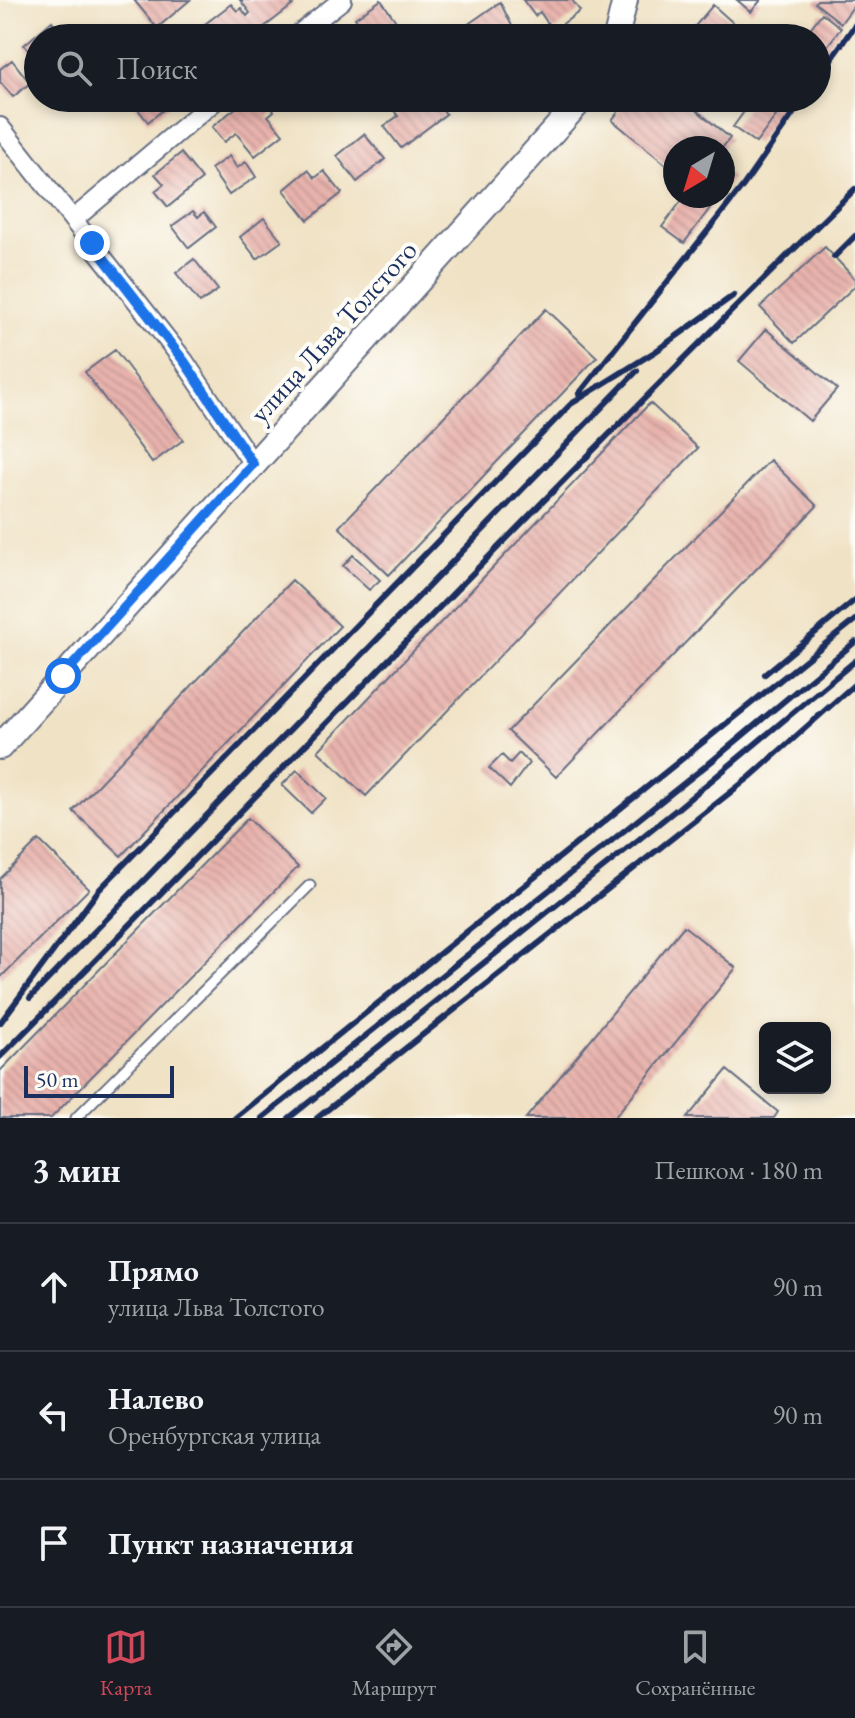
<!DOCTYPE html>
<html lang="ru">
<meta charset="utf-8">
<style>
:root{--surface:#171b24;--page:#242831;--text:#f1f3f6;--muted:#9ea1a6;--line:#363941;--accent:#d1495b}
body{margin:0;font-family:"EB Garamond",serif;background:var(--page);color:var(--text)}
.controls{position:absolute;right:24px;bottom:24px;display:grid;overflow:hidden;border-radius:12px;box-shadow:0 4px 12px #0003}
.controls button{width:72px;height:72px;display:grid;place-items:center;padding:0;border:0;border-bottom:2px solid var(--line);background:var(--surface);color:var(--text);font:40px sans-serif}
.compass{position:absolute;left:663px;top:136px;width:72px;height:72px;border-radius:50%;background:var(--surface);box-shadow:0 4px 12px #0003;rotate:218deg}
.scale{position:absolute;left:24px;bottom:20px;width:150px;box-sizing:border-box;padding-left:8px;border:4px solid #1b2f5e;border-top:0;font-size:22px;line-height:28px;white-space:nowrap;color:#1b2f5e;-webkit-text-stroke:6px #fdfcf7;paint-order:stroke}
.stop{position:absolute;width:24px;height:24px;margin:-18px;border:6px solid #1a73e8;border-radius:50%;background:#fff}
.stop.end{background:#1a73e8;border-color:#fff;box-shadow:0 2px 8px #0008}
.list{margin:0;padding:0;list-style:none}
h2{display:flex;justify-content:space-between;align-items:center;height:104px;margin:0;padding:0 32px;font-size:34px}
h2 small{font-size:26px;font-weight:400;color:var(--muted)}
.list li{display:grid;grid-template-columns:52px 1fr auto;gap:24px;align-items:center;box-sizing:border-box;height:128px;padding:0 32px;border-top:2px solid var(--line)}
.list b{display:block;font-size:30px;white-space:nowrap}
.list p{margin:0;font-size:26px;white-space:nowrap;color:var(--muted)}
.list em{font-size:26px;font-style:normal;color:var(--muted)}
.icon{flex:none;width:44px;height:44px;fill:none;stroke:currentColor;stroke-width:2;stroke-linecap:round;stroke-linejoin:round}
.map{position:relative;flex:none;width:855px;height:1118px;overflow:hidden}
.search{position:absolute;background:var(--surface);box-shadow:0 4px 12px #0003;left:24px;right:24px;top:24px;height:88px;display:flex;align-items:center;gap:20px;box-sizing:border-box;padding:0 28px;border-radius:44px;color:var(--muted);font-size:30px}
.sheet{height:488px;background:var(--surface)}
nav{display:flex;justify-content:space-around;align-items:center;box-sizing:border-box;height:112px;border-top:2px solid var(--line);background:var(--surface);font-size:22px;color:var(--muted)}
nav a{display:grid;justify-items:center;gap:4px}
nav .on{color:var(--accent)}
.map>svg:first-child{display:block}
.building{fill:url(#building-back-hatch)}
.lines{fill:none;stroke-linecap:round;stroke-linejoin:round}
.service-casing{stroke:#666e82;stroke-width:13}
.minor-casing{stroke:#666e82;stroke-width:22}
.tertiary-casing{stroke:#666e82;stroke-width:28}
.service{stroke:#fff;stroke-width:9}
.minor{stroke:#fff;stroke-width:18}
.tertiary{stroke:#fff;stroke-width:24}
.rail{stroke:#1b2f5e;stroke-width:6}
.route{stroke:#1a73e8;stroke-width:10}
.labels{text-anchor:middle;dominant-baseline:central;stroke-width:8;stroke-linejoin:round;paint-order:stroke}
.street-label{font-size:28px;fill:#1b2f5e;stroke:#fdfcf7}
</style>
<div class="map">
<svg width="855" height="1118" viewBox="0 0 855 1118">
<defs>
<pattern id="building-back-hatch" width="6" height="6" patternUnits="userSpaceOnUse" patternTransform="scale(2)"><rect width="6" height="6" fill="#e8b2ac"/><path d="M-1 5l2 2M0 0l6 6M5-1l2 2" fill="none" stroke="#c69996"/></pattern>
</defs>
<rect width="100%" height="100%" fill="#fdfcf7"/>
<filter id="ink" filterUnits="userSpaceOnUse"><feTurbulence type="fractalNoise" baseFrequency=".0125" numOctaves="2"/><feDisplacementMap in="SourceGraphic" scale="16" xChannelSelector="R" yChannelSelector="G"/><feConvolveMatrix kernelMatrix="1 2 1 2 8 2 1 2 1" color-interpolation-filters="sRGB"/></filter>
<filter id="wash" filterUnits="userSpaceOnUse"><feTurbulence type="fractalNoise" baseFrequency=".006" numOctaves="4" result="noise"/><feDisplacementMap in="SourceGraphic" scale="32" xChannelSelector="R" yChannelSelector="G"/><feGaussianBlur stdDeviation="1.8" result="paint"/><feColorMatrix in="noise" values="0 0 0 0 0 0 0 0 0 0 0 0 0 0 0 0 0 1.4 0 .05"/><feComposite in="paint" operator="in"/></filter>
<g filter="url(#wash)">
<rect width="100%" height="100%" fill="#f0e2c5"/>
<g id="blocks">
<!-- building -->
<path class="building" d="M134 0H190L157 28Z
M240 0H288L293 5 250 38H202L196 31 231 4 237 11 241 8 247 16 250 13Z
M381 0 400 27 385 38H369L355 18Z
M523 0H572L580 11 553 31 540 12 535 16Z
M737 0H761L751 12Z
M817 0H855V4L841 23 815 3Z
M500 2 518 38H476L467 25Z
M713 5 740 29 732 38H685Z
M822 13 841 28 817 59V38H803Z
M52 21 66 38H38V61L24 45Z
M343 27 351 38H328Z
M12 60 30 83 13 97 0 82V69Z
M129 98H174L175 100 148 122Z
M248 98H264L274 111 268 116 283 134 255 156 236 133 224 142 212 127Z
M290 98H307L296 106Z
M391 98H434L446 114 401 148 384 126 398 116 387 101Z
M629 98H682L730 138 722 148H675V172L612 120Z
M754 98H789L756 143 733 127Z
M364 134 385 159 357 182 337 156Z
M181 153 202 179 168 207 155 191 164 184 155 174Z
M229 156 237 168 246 162 256 177 229 195 211 169Z
M308 170 315 178 324 171 342 193 308 220 284 190Z
M723 171 732 178 723 190Z
M685 196H719L684 243 662 227Z
M193 211 198 217 204 212 216 227 189 248 172 226Z
M264 218 282 241 257 259 240 237Z
M825 247 855 279V286L794 343 760 307Z
M194 259 218 290 200 303 176 273Z
M546 309 597 357 389 575 339 527Z
M766 329 837 389 810 421 739 361Z
M115 350 183 440 152 463 85 372Z
M650 403 698 448 366 796 318 751Z
M770 460 817 506 556 777 508 731Z
M353 555 380 580 369 590 343 566Z
M292 580 340 626 121 856 73 811Z
M519 753 529 763 510 788 489 768 502 755 510 763Z
M297 770 326 798 311 813 282 785Z
M248 818 298 867 51 1118H0V1071Z
M39 840 89 889 0 978V879Z
M684 926 736 968 614 1118H526Z
M727 1070 778 1112 774 1118H687Z"/>
</g>
</g>
<g filter="url(#ink)">
<use href="#blocks" fill-opacity="0" stroke="#666e82" stroke-width="2"/>
<g class="lines">
<!-- service casing -->
<g class="service-casing">
<path id="service" d="M76 1118 310 885"/>
</g>
<!-- minor casing -->
<g class="minor-casing">
<path id="minor" d="M294 38 342 0
M0 127 184 361 253 464
M74 219 218 98"/>
</g>
<!-- tertiary casing -->
<g class="tertiary-casing">
<path id="tertiary" d="M616 38 625 0
M0 747 583 98"/>
</g>
<!-- service -->
<use href="#service" class="service"/>
<!-- minor -->
<use href="#minor" class="minor"/>
<!-- tertiary -->
<use href="#tertiary" class="tertiary"/>
<!-- rail -->
<path class="rail" d="M817 79 855 25
M834 257 855 236
M579 394 743 186 804 98
M765 674 855 600
M30 998 637 371
M0 1023 98 891 571 404 656 351 734 295
M0 1057C286 768 565 473 855 189
M235 1118 855 620
M262 1118 712 761 855 642
M289 1118 677 809 855 661
M317 1118 750 777 855 684"/>
</g>
</g>
<g class="lines" filter="url(#ink)">
<!-- route -->
<path class="route" d="M63 676 253 464 184 361 92 243"/>
</g>
<g class="labels">
<!-- street labels -->
<g class="street-label">
<text transform="translate(333 331) rotate(-48)">улица Льва Толстого</text>
</g>
</g>
</svg>
<div class="controls">
<button><svg class="icon" aria-label="layers" viewBox="0 0 24 24"><path d="M12 4l9 5-9 5-9-5zM3 14l9 5 9-5"/></svg></button>
</div>
<svg class="compass" viewBox="-18 -18 36 36"><path d="M0-13l5 13h-10z" fill="#e53935"/><path d="M0 13l5-13h-10z" fill="#9ea1a6"/></svg>
<div class="scale">50 m</div>
<div class="stop" style="left:63px;top:676px"></div>
<div class="stop end" style="left:92px;top:243px"></div>
<div class="search"><svg class="icon" aria-label="search" viewBox="0 0 24 24"><circle cx="10" cy="10" r="6"/><path d="M15 15l6 6"/></svg>Поиск</div>
</div>
<section class="sheet">
<h2>3 мин<small>Пешком · 180 m</small></h2>
<ul class="list">
<li><svg class="icon" aria-label="ahead" viewBox="0 0 24 24"><path d="M12 20V5M6 11l6-6 6 6"/></svg><div><b>Прямо</b><p>улица Льва Толстого</p></div><em>90 m</em></li>
<li><svg class="icon" aria-label="left" viewBox="0 0 24 24"><path d="M17 20v-9H6M10 6l-5 5 5 5"/></svg><div><b>Налево</b><p>Оренбургская улица</p></div><em>90 m</em></li>
<li><svg class="icon" aria-label="arrive" viewBox="0 0 24 24"><path d="M6 21V4h12l-3 4 3 4H6"/></svg><div><b>Пункт назначения</b></div></li>
</ul>
</section>
<nav>
<a class="on"><svg class="icon" aria-label="map" viewBox="0 0 24 24"><path d="M3 6l6-2 6 2 6-2v14l-6 2-6-2-6 2zM9 4v14M15 6v14"/></svg>Карта</a>
<a><svg class="icon" aria-label="directions" viewBox="0 0 24 24"><path d="M12 3l9 9-9 9-9-9zM9 14v-3h6M13 9l2 2-2 2"/></svg>Маршрут</a>
<a><svg class="icon" aria-label="saved" viewBox="0 0 24 24"><path d="M7 4h10v16l-5-4-5 4z"/></svg>Сохранённые</a>
</nav>
